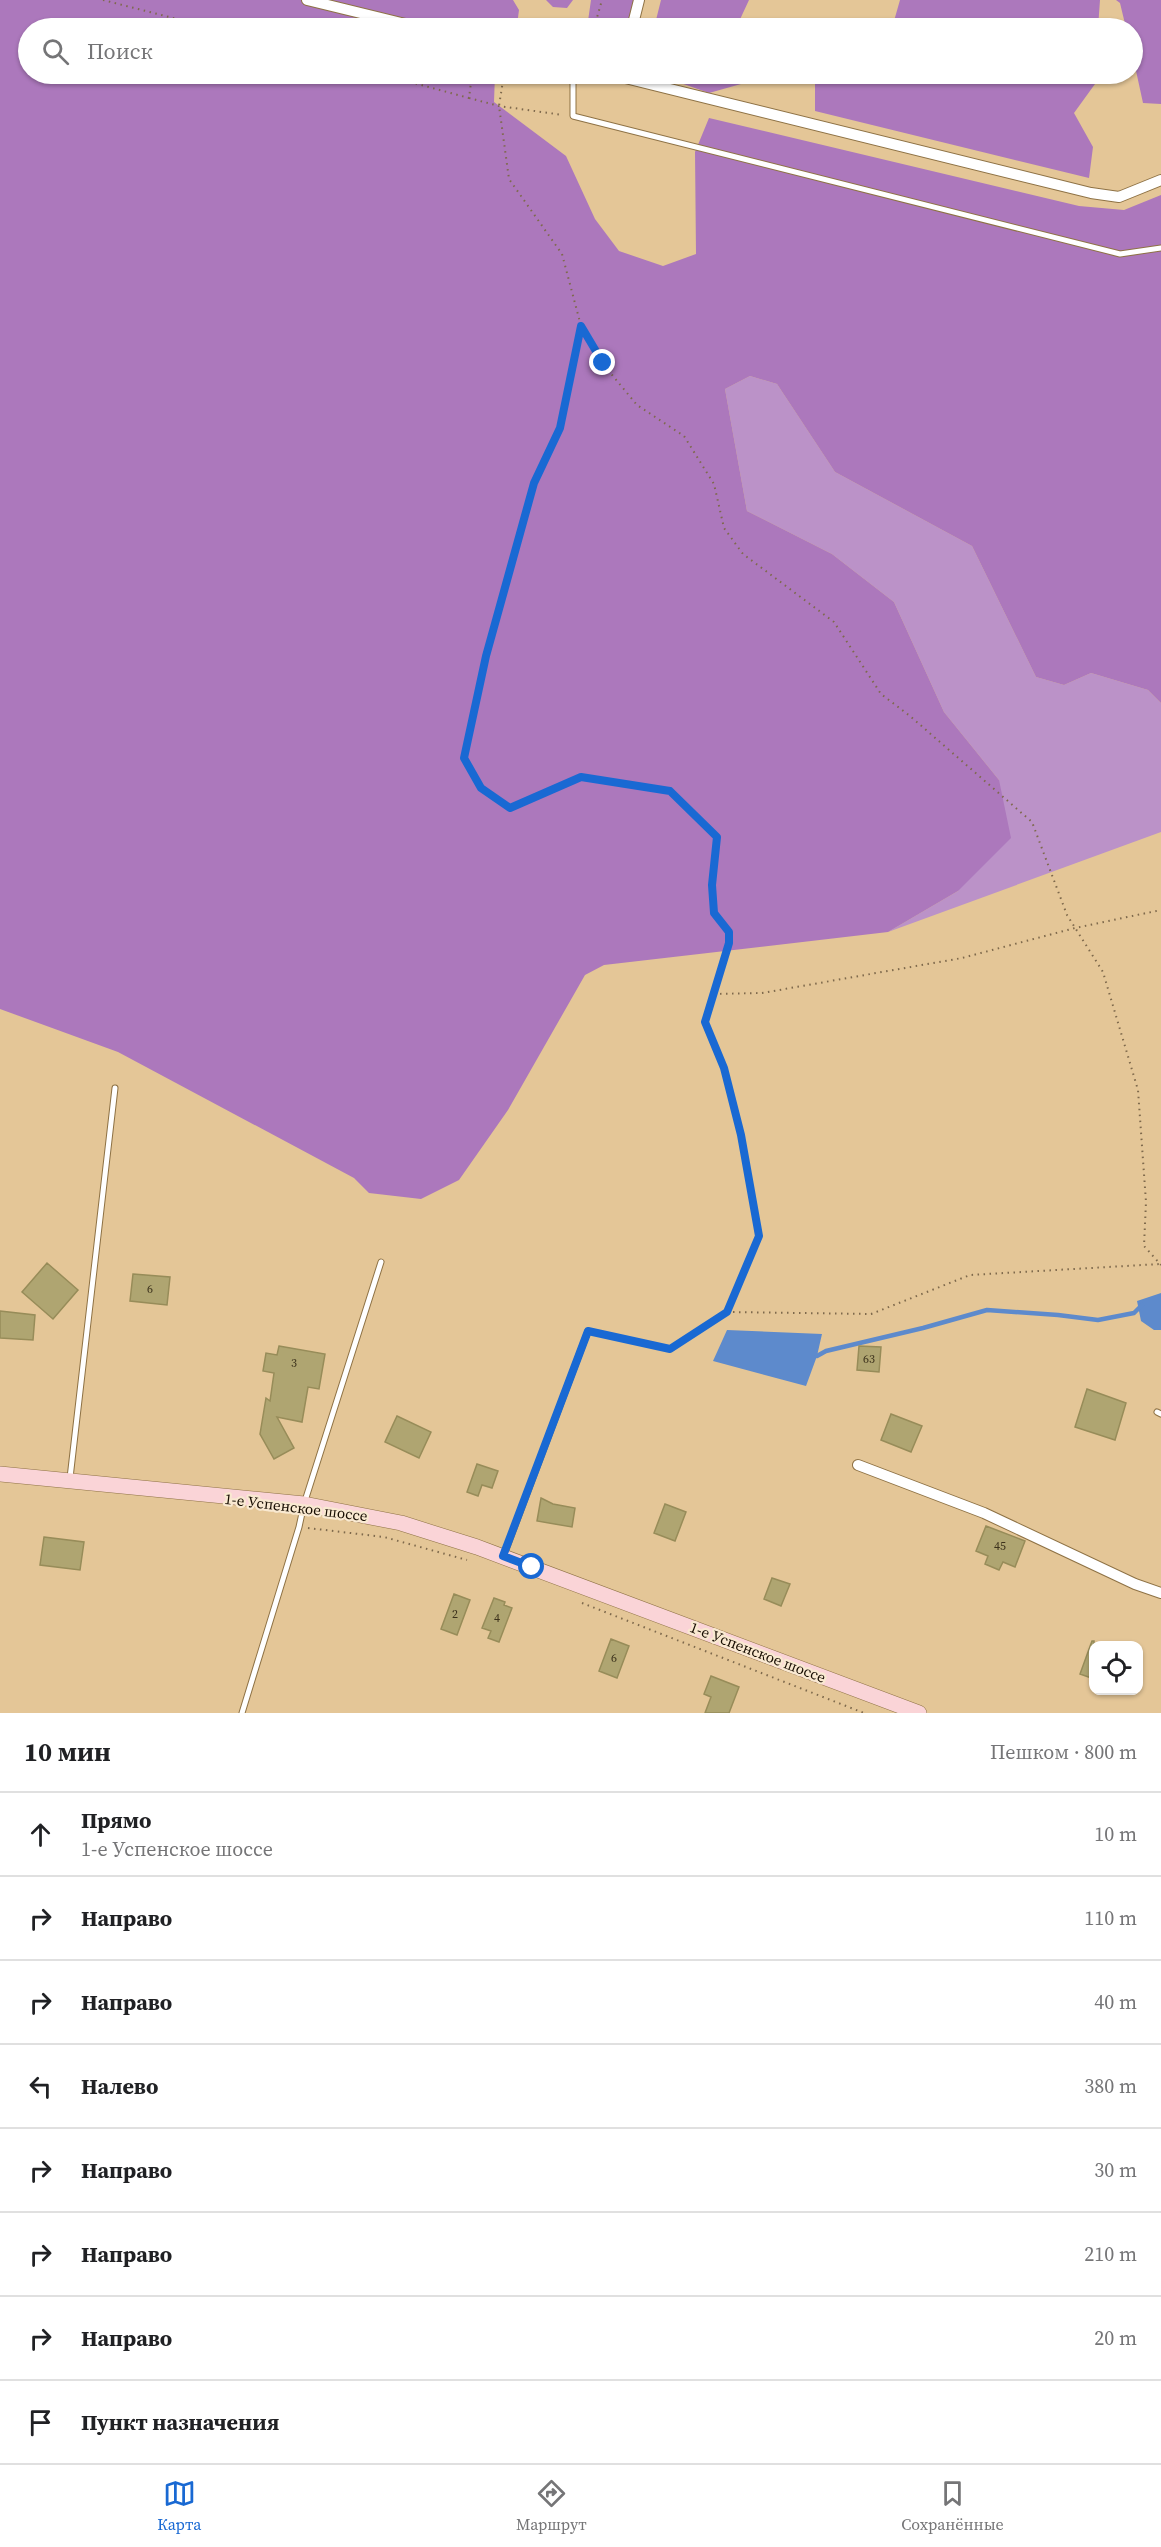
<!DOCTYPE html>
<html lang="ru">
<meta charset="utf-8">
<style>
:root{--surface:#fff;--page:#f6f6f6;--text:#202124;--muted:#757577;--line:#e0e0e0;--accent:#1969d3}
body{margin:0;font-family:"Source Serif 4",serif;background:var(--page);color:var(--text)}
.controls{position:absolute;right:18px;bottom:18px;display:grid;overflow:hidden;border-radius:12px;box-shadow:0 2px 4px #0004}
.controls button{width:54px;height:54px;display:grid;place-items:center;padding:0;border:0;border-bottom:2px solid var(--line);background:var(--surface);color:var(--text);font:30px sans-serif}
.stop{position:absolute;width:18px;height:18px;margin:-14px;border:4px solid #1969d3;border-radius:50%;background:#fff}
.stop.end{background:#1969d3;border-color:#fff;box-shadow:0 2px 6px #0008}
.list{margin:0;padding:0;list-style:none}
h2{display:flex;justify-content:space-between;align-items:center;height:78px;margin:0;padding:0 24px;font-size:26px}
h2 small{font-size:20px;font-weight:400;color:var(--muted)}
.list li{display:grid;grid-template-columns:39px 1fr auto;gap:18px;align-items:center;box-sizing:border-box;height:84px;padding:0 24px;border-top:2px solid var(--line)}
.list b{display:block;font-size:22px;white-space:nowrap}
.list p{margin:0;font-size:20px;white-space:nowrap;color:var(--muted)}
.list em{font-size:20px;font-style:normal;color:var(--muted)}
.icon{flex:none;width:33px;height:33px;fill:none;stroke:currentColor;stroke-width:2;stroke-linecap:round;stroke-linejoin:round}
.map{position:relative;flex:none;width:1161px;height:1713px;overflow:hidden}
.search{position:absolute;background:var(--surface);box-shadow:0 2px 4px #0004;left:18px;right:18px;top:18px;height:66px;display:flex;align-items:center;gap:15px;box-sizing:border-box;padding:0 21px;border-radius:33px;color:var(--muted);font-size:22px}
.sheet{height:750px;background:var(--surface)}
nav{display:flex;justify-content:space-around;align-items:center;box-sizing:border-box;height:84px;border-top:2px solid var(--line);background:var(--surface);font-size:16px;color:var(--muted)}
nav a{display:grid;justify-items:center;gap:3px}
nav .on{color:var(--accent)}
.map>svg:first-child{display:block}
.green{fill:#bb92c8}
.forest{fill:#ac78bc}
.water{fill:#5d8acc}
.lines{fill:none;stroke-linecap:round;stroke-linejoin:round}
.stream{stroke:#5d8acc;stroke-width:4.5}
.building{fill:#afa571;stroke:#978c59;stroke-width:1.5}
.service-casing{stroke:#8e7245;stroke-width:7}
.minor-casing{stroke:#8e7245;stroke-width:12}
.secondary-casing{stroke:#8e7245;stroke-width:16}
.path{stroke:#7e694c;stroke-width:2;stroke-dasharray:1.5 4.5;stroke-linecap:butt}
.service{stroke:#fff;stroke-width:5}
.minor{stroke:#fff;stroke-width:10}
.secondary{stroke:#fad4d7;stroke-width:15}
.route{stroke:#1969d3;stroke-width:8}
.labels{text-anchor:middle;dominant-baseline:central;stroke-width:4.5;stroke-linejoin:round;paint-order:stroke}
.number-label{font-size:12px;fill:#3c321c}
.street-label{font-size:15px;fill:#160c00;stroke:#f9e9d1}
</style>
<div class="map">
<svg width="1161" height="1713" viewBox="0 0 1161 1713">
<rect width="100%" height="100%" fill="#e4c697"/>
<!-- green -->
<path class="green" d="M750 376 777 384 835 472 972 546 1036 677 1064 685 1091 673 1148 690 1161 703V832L888 932 958 891 999 780 944 712 894 602 832 554 747 511 725 389Z"/>
<!-- forest -->
<path class="forest" d="M0 0H513L519 10 517 25 511 28H28V74H495L494 102 566 156 595 219 619 251 663 266 696 254 695 152 709 118 1079 206 1124 210 1161 195V703L1148 690 1091 673 1064 685 1036 677 972 546 835 472 777 384 750 376 725 389 747 511 832 554 894 602 944 712 999 780 1011 838 958 891 888 932 604 965 585 975 508 1110 459 1180 421 1199 369 1193 354 1178 118 1052 0 1009Z
M546 0H573L567 8 553 7Z
M591 0H640L634 28H587Z
M661 0H749L736 28H654Z
M900 0H1100L1098 28H892Z
M1116 0H1161V104L1143 103 1133 57 1132 28H1126L1120 3Z
M655 74H739L741 84 709 93Z
M815 74H1095V84L1074 113 1093 147 1089 178 815 111Z"/>
<!-- water -->
<path class="water" d="M1161 1293V1330H1154L1141 1321 1137 1301Z
M727 1330 822 1334 817 1356 806 1386 713 1361Z"/>
<g class="lines">
<!-- stream -->
<path class="stream" d="M817 1356 826 1351 923 1328 987 1310 1058 1315 1098 1320 1134 1313 1142 1305"/>
</g>
<!-- building -->
<path class="building" d="M47 1263 78 1290 53 1319 22 1292Z
M133 1274 170 1277 167 1305 130 1301Z
M0 1311 35 1315 33 1340 0 1338Z
M279 1346 325 1354 319 1389 308 1387 302 1422 277 1417 294 1448 274 1459 260 1434 266 1398 270 1401 274 1373 263 1371 266 1353 277 1355Z
M859 1346 881 1347 879 1372 857 1370Z
M1087 1389 1126 1403 1115 1440 1075 1427Z
M891 1414 922 1426 911 1452 881 1440Z
M397 1416 431 1432 419 1458 385 1442Z
M477 1464 498 1471 492 1488 482 1485 478 1496 467 1492Z
M541 1498 553 1504 575 1508 572 1527 537 1521Z
M665 1504 686 1512 675 1541 654 1533Z
M986 1526 1025 1541 1015 1567 1003 1562 999 1570 985 1564 988 1556 976 1551Z
M44 1537 84 1542 80 1570 40 1565Z
M772 1578 790 1584 781 1606 764 1599Z
M454 1594 470 1600 457 1635 441 1629Z
M494 1598 505 1602 504 1605 512 1608 499 1642 488 1638 491 1631 482 1628Z
M611 1639 629 1646 617 1678 599 1671Z
M1092 1641H1094V1679L1080 1674Z
M711 1676 739 1687 729 1713H705L711 1697 704 1694Z"/>
<g class="lines">
<!-- service casing -->
<g class="service-casing">
<path id="service" d="M573 74V116L1120 254 1161 248
M1157 1412 1161 1414
M70 1478 115 1088
M504 1555 588 1331
M242 1713 299 1527 304 1504 381 1262"/>
</g>
<!-- minor casing -->
<g class="minor-casing">
<path id="minor" d="M307 0 422 28
M632 28 639 0
M609 74 1091 193 1119 197 1161 180
M858 1465 984 1513 1135 1584 1161 1593"/>
</g>
<!-- secondary casing -->
<g class="secondary-casing">
<path id="secondary" d="M0 1474 304 1504 401 1523 477 1547 919 1713"/>
</g>
<!-- path -->
<path class="path" d="M103 0 212 28
M594 28 602 0
M381 74 469 98 472 74
M504 74 499 106 509 179 562 254 581 326 603 364 637 405 684 436 714 484 724 528 743 554 834 622 881 694 910 716 1032 822 1067 915 1103 972 1138 1090 1146 1202 1144 1246 1161 1265
M469 98 499 106 563 115
M581 327 560 428 534 483 486 656 463 758 481 788 510 809 581 778 670 791 717 837 713 885 714 913 729 932V943L705 1022 724 1068 741 1135 759 1236 727 1312 670 1349 596 1333
M714 994 762 993 962 958 1075 928 1161 910
M727 1312 871 1314 970 1275 1160 1264
M308 1528 384 1537 467 1560
M582 1603 864 1713"/>
<!-- service -->
<use href="#service" class="service"/>
<!-- minor -->
<use href="#minor" class="minor"/>
<!-- secondary -->
<use href="#secondary" class="secondary"/>
</g>
<g class="lines">
<!-- route -->
<path class="route" d="M532 1567 503 1556 588 1331 670 1349 727 1312 759 1236 741 1135 724 1068 705 1022 729 943V932L714 913 712 885 717 837 670 791 581 777 510 808 481 788 464 758 486 656 534 483 560 428 581 326 603 363"/>
</g>
<g class="labels">
<!-- number labels -->
<g class="number-label">
<text x="150" y="1289">6</text>
<text x="869" y="1359">63</text>
<text x="294" y="1363">3</text>
<text x="1000" y="1546">45</text>
<text x="455" y="1614">2</text>
<text x="497" y="1618">4</text>
<text x="614" y="1658">6</text>
</g>
<!-- street labels -->
<g class="street-label">
<text transform="translate(296 1507) rotate(7)">1-е Успенское шоссе</text>
<text transform="translate(758 1652) rotate(21)">1-е Успенское шоссе</text>
</g>
</g>
</svg>
<div class="controls">
<button><svg class="icon" aria-label="locate" viewBox="0 0 24 24"><circle cx="12" cy="12" r="6"/><path d="M12 2v4M12 18v4M2 12h4M18 12h4"/></svg></button>
</div>
<div class="stop" style="left:532px;top:1567px"></div>
<div class="stop end" style="left:603px;top:363px"></div>
<div class="search"><svg class="icon" aria-label="search" viewBox="0 0 24 24"><circle cx="10" cy="10" r="6"/><path d="M15 15l6 6"/></svg>Поиск</div>
</div>
<section class="sheet">
<h2>10 мин<small>Пешком · 800 m</small></h2>
<ul class="list">
<li><svg class="icon" aria-label="ahead" viewBox="0 0 24 24"><path d="M12 20V5M6 11l6-6 6 6"/></svg><div><b>Прямо</b><p>1-е Успенское шоссе</p></div><em>10 m</em></li>
<li><svg class="icon" aria-label="right" viewBox="0 0 24 24"><path d="M7 20v-9h11M14 6l5 5-5 5"/></svg><div><b>Направо</b></div><em>110 m</em></li>
<li><svg class="icon" aria-label="right" viewBox="0 0 24 24"><path d="M7 20v-9h11M14 6l5 5-5 5"/></svg><div><b>Направо</b></div><em>40 m</em></li>
<li><svg class="icon" aria-label="left" viewBox="0 0 24 24"><path d="M17 20v-9H6M10 6l-5 5 5 5"/></svg><div><b>Налево</b></div><em>380 m</em></li>
<li><svg class="icon" aria-label="right" viewBox="0 0 24 24"><path d="M7 20v-9h11M14 6l5 5-5 5"/></svg><div><b>Направо</b></div><em>30 m</em></li>
<li><svg class="icon" aria-label="right" viewBox="0 0 24 24"><path d="M7 20v-9h11M14 6l5 5-5 5"/></svg><div><b>Направо</b></div><em>210 m</em></li>
<li><svg class="icon" aria-label="right" viewBox="0 0 24 24"><path d="M7 20v-9h11M14 6l5 5-5 5"/></svg><div><b>Направо</b></div><em>20 m</em></li>
<li><svg class="icon" aria-label="arrive" viewBox="0 0 24 24"><path d="M6 21V4h12l-3 4 3 4H6"/></svg><div><b>Пункт назначения</b></div></li>
</ul>
</section>
<nav>
<a class="on"><svg class="icon" aria-label="map" viewBox="0 0 24 24"><path d="M3 6l6-2 6 2 6-2v14l-6 2-6-2-6 2zM9 4v14M15 6v14"/></svg>Карта</a>
<a><svg class="icon" aria-label="directions" viewBox="0 0 24 24"><path d="M12 3l9 9-9 9-9-9zM9 14v-3h6M13 9l2 2-2 2"/></svg>Маршрут</a>
<a><svg class="icon" aria-label="saved" viewBox="0 0 24 24"><path d="M7 4h10v16l-5-4-5 4z"/></svg>Сохранённые</a>
</nav>
